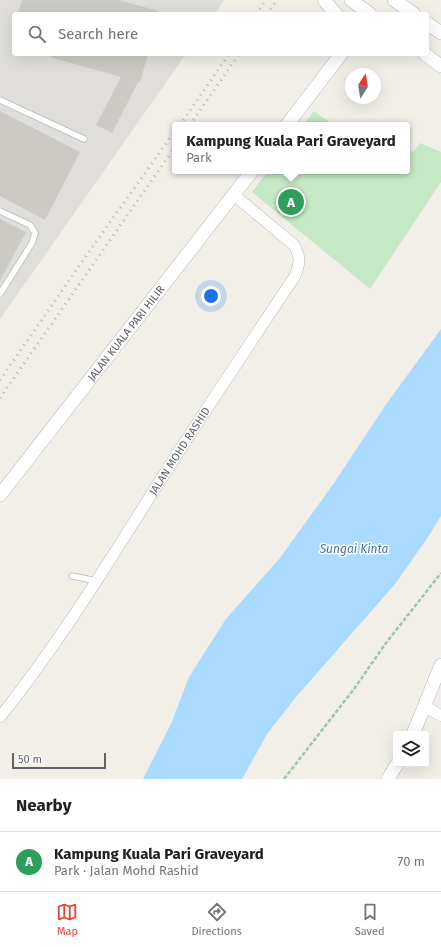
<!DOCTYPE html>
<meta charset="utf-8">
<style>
:root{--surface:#fff;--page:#f2f2f2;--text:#202124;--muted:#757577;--line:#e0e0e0;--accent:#ea4335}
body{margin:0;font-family:"Fira Sans",sans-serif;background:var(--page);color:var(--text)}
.controls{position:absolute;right:12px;bottom:12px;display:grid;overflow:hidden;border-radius:4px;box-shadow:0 4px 16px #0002}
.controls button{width:36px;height:36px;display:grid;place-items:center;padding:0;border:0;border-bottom:1px solid var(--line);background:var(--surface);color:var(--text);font:20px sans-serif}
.compass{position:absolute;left:345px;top:68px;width:36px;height:36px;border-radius:50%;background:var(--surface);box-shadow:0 4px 16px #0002;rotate:12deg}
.scale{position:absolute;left:12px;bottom:10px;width:94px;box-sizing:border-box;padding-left:4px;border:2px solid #5f6368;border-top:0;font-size:11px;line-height:14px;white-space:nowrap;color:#5f6368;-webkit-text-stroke:3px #fff;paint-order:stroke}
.you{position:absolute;left:211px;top:296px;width:14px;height:14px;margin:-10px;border:3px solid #fff;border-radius:50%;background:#1a73e8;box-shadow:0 0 0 6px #1a73e833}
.badge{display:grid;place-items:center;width:26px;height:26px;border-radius:50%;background:var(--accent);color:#fff;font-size:13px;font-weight:700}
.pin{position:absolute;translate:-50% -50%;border:2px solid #fff;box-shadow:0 1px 4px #0006}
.popup{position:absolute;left:172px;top:122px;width:238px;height:52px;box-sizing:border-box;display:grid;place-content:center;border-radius:4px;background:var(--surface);filter:drop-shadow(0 1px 3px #0005);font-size:13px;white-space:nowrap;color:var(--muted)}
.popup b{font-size:15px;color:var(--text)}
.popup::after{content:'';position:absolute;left:50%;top:100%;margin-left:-8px;border:8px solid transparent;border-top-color:var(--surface)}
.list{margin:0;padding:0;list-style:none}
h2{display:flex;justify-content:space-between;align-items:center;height:52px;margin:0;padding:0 16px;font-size:17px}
h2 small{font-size:13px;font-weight:400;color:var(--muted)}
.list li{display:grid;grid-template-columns:26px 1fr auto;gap:12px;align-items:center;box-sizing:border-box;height:60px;padding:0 16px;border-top:1px solid var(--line)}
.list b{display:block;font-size:15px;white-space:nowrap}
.list p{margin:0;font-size:13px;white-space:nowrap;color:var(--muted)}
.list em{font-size:13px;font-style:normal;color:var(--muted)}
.icon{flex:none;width:22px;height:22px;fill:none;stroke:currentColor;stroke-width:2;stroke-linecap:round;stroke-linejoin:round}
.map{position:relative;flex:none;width:441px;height:779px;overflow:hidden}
.search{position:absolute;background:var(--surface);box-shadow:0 4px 16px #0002;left:12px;right:12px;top:12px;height:44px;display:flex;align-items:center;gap:10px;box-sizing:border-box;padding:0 14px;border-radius:4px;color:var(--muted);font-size:15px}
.sheet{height:112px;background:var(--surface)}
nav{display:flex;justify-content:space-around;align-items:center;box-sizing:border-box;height:56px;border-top:1px solid var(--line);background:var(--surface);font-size:11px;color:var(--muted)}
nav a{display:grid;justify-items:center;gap:2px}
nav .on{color:var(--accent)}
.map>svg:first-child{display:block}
.industrial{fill:#e0deda}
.green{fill:#c5e8c5}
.water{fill:#aadaff}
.building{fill:#cccac5}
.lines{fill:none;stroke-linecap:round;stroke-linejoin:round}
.service-casing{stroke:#b5b8bc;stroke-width:7}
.minor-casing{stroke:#b5b8bc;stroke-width:12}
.tertiary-casing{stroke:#b5b8bc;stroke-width:14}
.path{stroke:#9cc7a9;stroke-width:2.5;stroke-dasharray:4 2;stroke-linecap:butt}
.service{stroke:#fff;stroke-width:5.5}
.minor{stroke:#fff;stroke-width:11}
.tertiary{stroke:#fff;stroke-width:13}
.rail{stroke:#b6b7b8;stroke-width:3;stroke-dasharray:1 5;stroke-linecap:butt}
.labels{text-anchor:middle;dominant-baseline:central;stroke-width:3;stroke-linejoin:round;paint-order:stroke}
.street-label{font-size:11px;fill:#5f6368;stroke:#fff}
.water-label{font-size:12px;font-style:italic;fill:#4174aa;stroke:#fff}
</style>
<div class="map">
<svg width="441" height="779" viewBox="0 0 441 779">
<rect width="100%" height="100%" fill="#f1efe8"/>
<!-- industrial -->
<path class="industrial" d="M0 0H224L215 14H14V54H186L0 319Z"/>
<!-- green -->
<path class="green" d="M314 111 334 125H303Z
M420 143 441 152V182L370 289 252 192 268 171H407V148L413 152Z"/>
<!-- water -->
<path class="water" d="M441 329V516L428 537 395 584 296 697 267 734 242 779H143L171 724 189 677 226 619 280 558 334 483 387 403Z"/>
<!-- building -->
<path class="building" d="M22 0H119L158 11V14H18Z
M50 54H148L140 82H138L112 133 96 125 121 77 50 57Z
M0 111 80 152 45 220 0 196Z
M0 219 26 232 0 281Z"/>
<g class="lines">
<!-- service casing -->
<g class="service-casing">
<path id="service" d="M0 100 84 139
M0 211 30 225 35 233 32 243 0 294
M72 576 97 581"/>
</g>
<!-- minor casing -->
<g class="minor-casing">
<g id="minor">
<path d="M425 706 441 716"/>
<path id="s1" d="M0 717C61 641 111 558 163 476 206 409 251 342 295 276 300 263 301 258 294 245L234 195"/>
</g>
</g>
<!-- tertiary casing -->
<g class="tertiary-casing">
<g id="tertiary">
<path d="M324 0 336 14"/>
<path d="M351 0 370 14"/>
<path d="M394 0 414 14"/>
<path d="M427 23 441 33"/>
<path d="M425 54 441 66"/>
<path d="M287 125 341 54"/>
<path id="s2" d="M0 495 252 171"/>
<path d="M413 734 441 665"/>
<path d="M388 779 397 764"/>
</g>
</g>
<!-- path -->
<path class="path" d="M284 779 354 689 386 643 441 573"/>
<!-- service -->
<use href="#service" class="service"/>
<!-- minor -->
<use href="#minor" class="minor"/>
<!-- tertiary -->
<use href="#tertiary" class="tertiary"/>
<!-- rail -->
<path class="rail" d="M256 14 266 0
M267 14 277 0
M180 125 229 54
M190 125 239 54
M0 380 86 256 175 131
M0 398 175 147"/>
</g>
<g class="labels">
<!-- street labels -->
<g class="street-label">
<text stroke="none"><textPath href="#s2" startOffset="205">JALAN KUALA PARI HILIR</textPath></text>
<text stroke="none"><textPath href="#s1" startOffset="321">JALAN MOHD RASHID</textPath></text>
</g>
<!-- water labels -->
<g class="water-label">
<text x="354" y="549">Sungai Kinta</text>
</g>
</g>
</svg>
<div class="controls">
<button><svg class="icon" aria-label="layers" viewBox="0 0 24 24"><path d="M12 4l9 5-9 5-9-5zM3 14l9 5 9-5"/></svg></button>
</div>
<svg class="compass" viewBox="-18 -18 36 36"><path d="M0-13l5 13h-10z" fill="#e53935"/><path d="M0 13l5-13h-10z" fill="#757577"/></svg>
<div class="scale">50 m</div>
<div class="you"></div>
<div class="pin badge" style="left:291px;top:202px;background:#2e9e5b">A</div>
<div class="popup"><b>Kampung Kuala Pari Graveyard</b>Park</div>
<div class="search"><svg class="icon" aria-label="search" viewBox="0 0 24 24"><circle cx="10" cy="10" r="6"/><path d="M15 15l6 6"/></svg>Search here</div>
</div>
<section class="sheet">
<h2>Nearby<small></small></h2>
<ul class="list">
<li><span class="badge" style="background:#2e9e5b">A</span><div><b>Kampung Kuala Pari Graveyard</b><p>Park · Jalan Mohd Rashid</p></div><em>70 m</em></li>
</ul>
</section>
<nav>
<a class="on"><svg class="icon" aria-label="map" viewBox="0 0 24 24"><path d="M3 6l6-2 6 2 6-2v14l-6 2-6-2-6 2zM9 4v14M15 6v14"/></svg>Map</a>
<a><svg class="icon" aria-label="directions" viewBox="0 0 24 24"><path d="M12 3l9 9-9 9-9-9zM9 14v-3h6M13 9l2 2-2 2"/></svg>Directions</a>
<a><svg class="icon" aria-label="saved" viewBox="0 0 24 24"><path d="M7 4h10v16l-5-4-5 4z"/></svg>Saved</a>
</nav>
